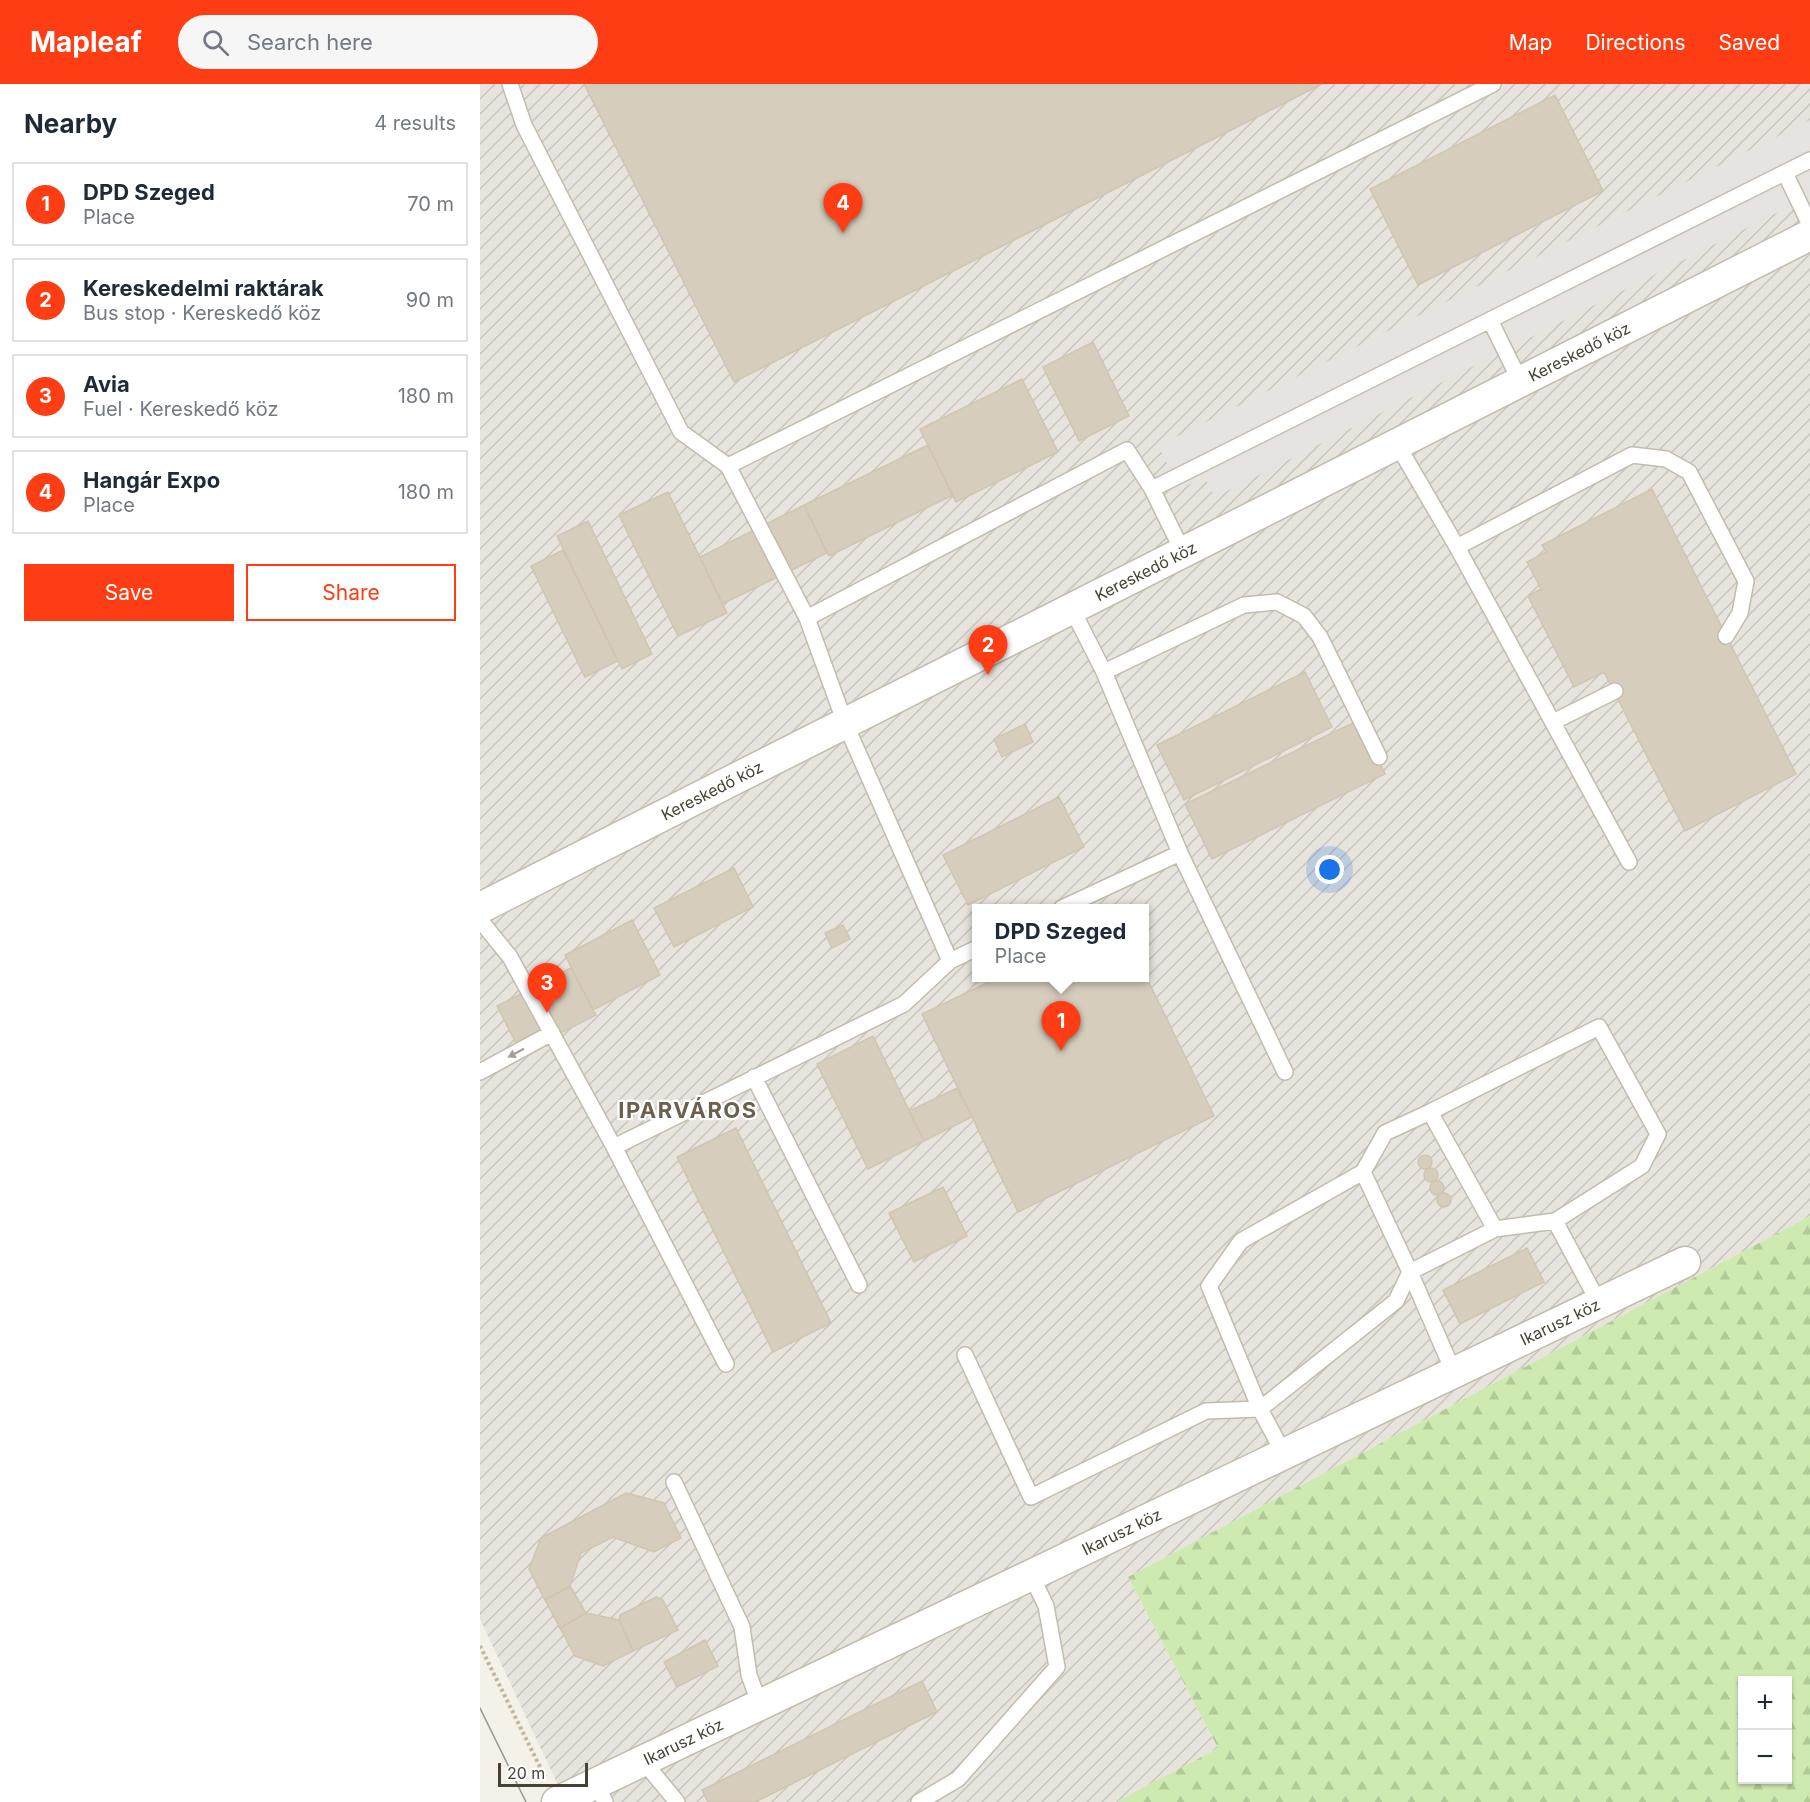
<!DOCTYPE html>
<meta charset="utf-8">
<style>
:root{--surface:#fff;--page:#f6f6f7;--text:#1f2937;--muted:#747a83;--line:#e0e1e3;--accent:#ff3d14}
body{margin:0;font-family:Inter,sans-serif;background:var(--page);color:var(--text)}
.controls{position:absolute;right:18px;bottom:18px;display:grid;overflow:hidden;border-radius:0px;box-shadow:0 2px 4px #0004}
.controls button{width:54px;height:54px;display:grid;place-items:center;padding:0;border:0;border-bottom:2px solid var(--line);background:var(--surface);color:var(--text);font:30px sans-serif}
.scale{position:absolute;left:18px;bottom:15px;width:90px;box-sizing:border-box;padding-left:6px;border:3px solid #484236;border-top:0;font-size:16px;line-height:21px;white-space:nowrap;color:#484236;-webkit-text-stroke:4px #fff;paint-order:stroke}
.you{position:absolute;left:850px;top:786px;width:21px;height:21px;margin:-15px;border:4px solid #fff;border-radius:50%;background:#1a73e8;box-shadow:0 0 0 9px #1a73e833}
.badge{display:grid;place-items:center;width:39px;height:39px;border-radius:50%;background:var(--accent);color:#fff;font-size:20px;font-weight:700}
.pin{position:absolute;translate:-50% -50px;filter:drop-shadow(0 2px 3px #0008)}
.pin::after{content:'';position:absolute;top:32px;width:21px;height:18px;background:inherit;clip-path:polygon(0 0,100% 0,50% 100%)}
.popup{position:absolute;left:492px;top:820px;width:177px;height:78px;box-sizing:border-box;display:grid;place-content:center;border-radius:0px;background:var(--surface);filter:drop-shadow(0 2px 4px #0005);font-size:20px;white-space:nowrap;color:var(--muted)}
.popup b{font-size:22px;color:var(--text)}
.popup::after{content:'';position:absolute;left:50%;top:100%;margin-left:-12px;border:12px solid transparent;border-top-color:var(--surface)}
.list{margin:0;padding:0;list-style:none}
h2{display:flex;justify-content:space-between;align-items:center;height:78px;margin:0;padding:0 24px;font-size:26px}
h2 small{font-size:20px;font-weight:400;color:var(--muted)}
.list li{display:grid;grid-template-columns:39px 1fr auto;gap:18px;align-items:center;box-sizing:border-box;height:84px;margin:0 12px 12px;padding:0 12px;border:2px solid var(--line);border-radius:0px}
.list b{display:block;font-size:22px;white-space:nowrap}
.list p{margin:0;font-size:20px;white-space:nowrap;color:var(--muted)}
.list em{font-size:20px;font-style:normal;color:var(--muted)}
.actions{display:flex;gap:12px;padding:18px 24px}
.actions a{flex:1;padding:14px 0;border:2px solid var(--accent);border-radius:0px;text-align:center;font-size:21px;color:var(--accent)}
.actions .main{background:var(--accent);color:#fff}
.icon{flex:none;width:33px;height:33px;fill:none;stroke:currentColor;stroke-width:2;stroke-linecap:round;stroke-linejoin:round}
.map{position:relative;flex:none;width:1330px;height:1718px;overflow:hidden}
header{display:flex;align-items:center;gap:36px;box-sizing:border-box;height:84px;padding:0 30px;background:var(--accent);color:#fff}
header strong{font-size:28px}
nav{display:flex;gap:33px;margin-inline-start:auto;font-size:21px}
.search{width:420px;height:54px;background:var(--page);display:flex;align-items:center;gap:15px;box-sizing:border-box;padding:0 21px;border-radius:33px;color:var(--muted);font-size:22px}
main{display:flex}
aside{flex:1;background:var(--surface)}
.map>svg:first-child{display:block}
.industrial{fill:url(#industrial-furrows);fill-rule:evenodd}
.forest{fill:url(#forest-firs);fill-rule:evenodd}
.parking{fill:#e6e3e0}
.building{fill:#d6cdbd;stroke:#d1c5b0;stroke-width:1.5}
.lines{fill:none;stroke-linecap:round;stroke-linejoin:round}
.lane-casing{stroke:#c3bcad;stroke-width:18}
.street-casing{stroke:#c3bcad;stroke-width:33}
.path{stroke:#c2b59b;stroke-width:4;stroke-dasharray:3 3;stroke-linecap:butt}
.lane{stroke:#fff;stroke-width:15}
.street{stroke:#fff;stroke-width:30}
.tram{stroke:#979797;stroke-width:1.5}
.oneway{fill:#a4a09a}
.labels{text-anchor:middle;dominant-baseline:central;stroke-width:4.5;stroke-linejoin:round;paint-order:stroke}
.street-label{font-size:16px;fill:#484236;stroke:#fff}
.district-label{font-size:22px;font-weight:bold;letter-spacing:1.5px;fill:#6b604d;stroke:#fff}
</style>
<header>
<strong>Mapleaf</strong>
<div class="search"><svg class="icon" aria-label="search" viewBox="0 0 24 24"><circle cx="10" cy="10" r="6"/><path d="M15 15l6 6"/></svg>Search here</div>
<nav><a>Map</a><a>Directions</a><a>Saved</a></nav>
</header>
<main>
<aside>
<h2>Nearby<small>4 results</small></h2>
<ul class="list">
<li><span class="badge">1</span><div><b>DPD Szeged</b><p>Place</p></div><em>70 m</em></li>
<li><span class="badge">2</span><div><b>Kereskedelmi raktárak</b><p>Bus stop · Kereskedő köz</p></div><em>90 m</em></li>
<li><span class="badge">3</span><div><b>Avia</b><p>Fuel · Kereskedő köz</p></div><em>180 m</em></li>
<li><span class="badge">4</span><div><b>Hangár Expo</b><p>Place</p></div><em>180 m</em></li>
</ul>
<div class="actions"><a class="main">Save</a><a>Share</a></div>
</aside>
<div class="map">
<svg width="1330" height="1718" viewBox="0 0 1330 1718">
<defs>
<pattern id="industrial-furrows" width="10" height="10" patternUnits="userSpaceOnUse" patternTransform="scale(1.5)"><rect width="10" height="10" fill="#e7e3dd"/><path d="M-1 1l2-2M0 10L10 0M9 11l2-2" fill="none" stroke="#c8c4be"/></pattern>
<pattern id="forest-firs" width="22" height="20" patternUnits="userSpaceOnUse" patternTransform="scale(1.5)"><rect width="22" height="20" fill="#ceeab0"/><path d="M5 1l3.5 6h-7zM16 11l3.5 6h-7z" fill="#b2ca98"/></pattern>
</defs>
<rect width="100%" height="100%" fill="#f4f1e8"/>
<!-- industrial -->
<path class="industrial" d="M0 0H1330V1132L648 1493 738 1664 636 1718H86L0 1535ZM497 824H665V894H497Z"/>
<!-- forest -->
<path class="forest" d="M1330 1132V1718H636L738 1664 648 1493ZM1262 1596H1308V1696H1262Z"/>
<!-- parking -->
<path class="parking" d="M1330 36V112L735 413 724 393 700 405 678 362Z"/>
<!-- building -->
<path class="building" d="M104 0H842L254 298Z
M1075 11 1123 107 938 201 890 105Z
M613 258 649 332 599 357 563 283Z
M542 295 578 368 476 418 440 345Z
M448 361 473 411 349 472 324 421Z
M1172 405 1316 690 1205 747 1124 588 1094 603 1048 512 1061 505 1047 478 1066 468 1062 461Z
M188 408 247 529 198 552 139 431Z
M324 421 347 469 242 520 220 473Z
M108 437 172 570 142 585 77 452Z
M83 466 138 577 105 593 51 482Z
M825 588 852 643 704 716 677 661Z
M879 636 905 690 732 775 705 720Z
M545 640 553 658 522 673 514 655Z
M579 713 604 763 488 821 463 771Z
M254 784 273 823 194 863 174 824Z
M152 836 180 891 113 926 85 871Z
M363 841 370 855 352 864 345 849Z
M91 884 116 931 41 969 17 922Z
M665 890 734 1032 538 1128 442 930 517 894H665Z
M393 952 444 1057 388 1085 337 980Z
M477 1004 492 1033 444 1057 429 1027Z
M256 1044 351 1239 293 1268 197 1073Z
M938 1078a7 7 0 1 1 14 0a7 7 0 1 1-14 0Z
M944 1091a7 7 0 1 1 14 0a7 7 0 1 1-14 0Z
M950 1104a7 7 0 1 1 14 0a7 7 0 1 1-14 0Z
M463 1103 487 1152 434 1178 409 1129Z
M957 1116a7 7 0 1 1 14 0a7 7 0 1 1-14 0Z
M1047 1164 1064 1198 980 1240 963 1206Z
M146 1409 184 1419 201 1454 174 1468 133 1453 101 1469 90 1502 65 1516 49 1485 61 1454Z
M90 1502 106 1529 80 1544 65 1516Z
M176 1513 183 1516 198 1546 153 1567 139 1536 140 1531Z
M106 1529 139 1536 153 1567 123 1582 95 1572 80 1544Z
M225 1556 238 1582 197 1603 184 1578Z
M442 1597 457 1628 275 1718H228L222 1706Z"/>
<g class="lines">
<!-- lane casing -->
<g class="lane-casing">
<path id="lane" d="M30 0 44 41 201 348 248 382 1013 0
M1305 89 1330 141
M1010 236 1040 297
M917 360 977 463 1149 778
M248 382 327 534
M672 405 1330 76
M977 463 1152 371 1186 375 1209 388 1266 497 1260 529 1246 552
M592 525 624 588 700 769 805 988
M624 588 764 521 797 518 824 532 840 553 899 673
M1073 638 1135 607
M582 824 700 769
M0 836 30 873 134 1063 424 920 470 877 365 639 327 534 647 366 672 405 703 468
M470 877 497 864
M0 988 72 949
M274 993 379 1201
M950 1028 1119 943 1178 1050 1162 1082 1075 1137
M134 1063 246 1280
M485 1271 551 1413 726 1327 780 1325 729 1202 761 1157 883 1088
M974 1289 930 1188 1015 1145
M804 1370 780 1325 916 1217 930 1188 883 1088 905 1049 950 1028 1015 1145 1075 1137 1119 1219
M194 1398 262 1543 269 1591 280 1621
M163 1677 197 1718
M116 1699 125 1718
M439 1718 478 1695 577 1583 566 1522 551 1491"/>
</g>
<!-- street casing -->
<g class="street-casing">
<g id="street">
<path id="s1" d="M0 824 1330 151"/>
<path id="s2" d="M77 1718 1205 1178"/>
</g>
</g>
<!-- path -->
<path class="path" d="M0 1562 65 1693"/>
<!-- lane -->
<use href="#lane" class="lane"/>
<!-- street -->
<use href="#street" class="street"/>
<!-- tram -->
<path class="tram" d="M0 1624 46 1718"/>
</g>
<!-- one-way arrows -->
<defs><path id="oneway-solid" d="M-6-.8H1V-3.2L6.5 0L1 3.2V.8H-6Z" transform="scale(1.5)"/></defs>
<use class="oneway" href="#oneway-solid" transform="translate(36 969) rotate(152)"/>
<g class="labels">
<!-- street labels -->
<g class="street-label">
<text stroke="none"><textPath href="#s1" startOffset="1232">Kereskedő köz</textPath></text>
<text stroke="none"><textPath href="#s1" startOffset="746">Kereskedő köz</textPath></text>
<text stroke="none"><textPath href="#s1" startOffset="260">Kereskedő köz</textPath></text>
<text stroke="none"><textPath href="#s2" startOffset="1112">Ikarusz köz</textPath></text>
<text stroke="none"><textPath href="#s2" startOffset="626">Ikarusz köz</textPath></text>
<text stroke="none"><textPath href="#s2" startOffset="140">Ikarusz köz</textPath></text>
</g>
<!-- district labels -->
<g class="district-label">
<text x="208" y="1026">IPARVÁROS</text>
</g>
</g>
</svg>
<div class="controls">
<button>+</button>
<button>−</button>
</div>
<div class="scale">20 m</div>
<div class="you"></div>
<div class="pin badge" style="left:581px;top:967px">1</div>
<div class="popup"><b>DPD Szeged</b>Place</div>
<div class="pin badge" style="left:508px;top:591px">2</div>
<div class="pin badge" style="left:67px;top:929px">3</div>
<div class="pin badge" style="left:363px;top:149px">4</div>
</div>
</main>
